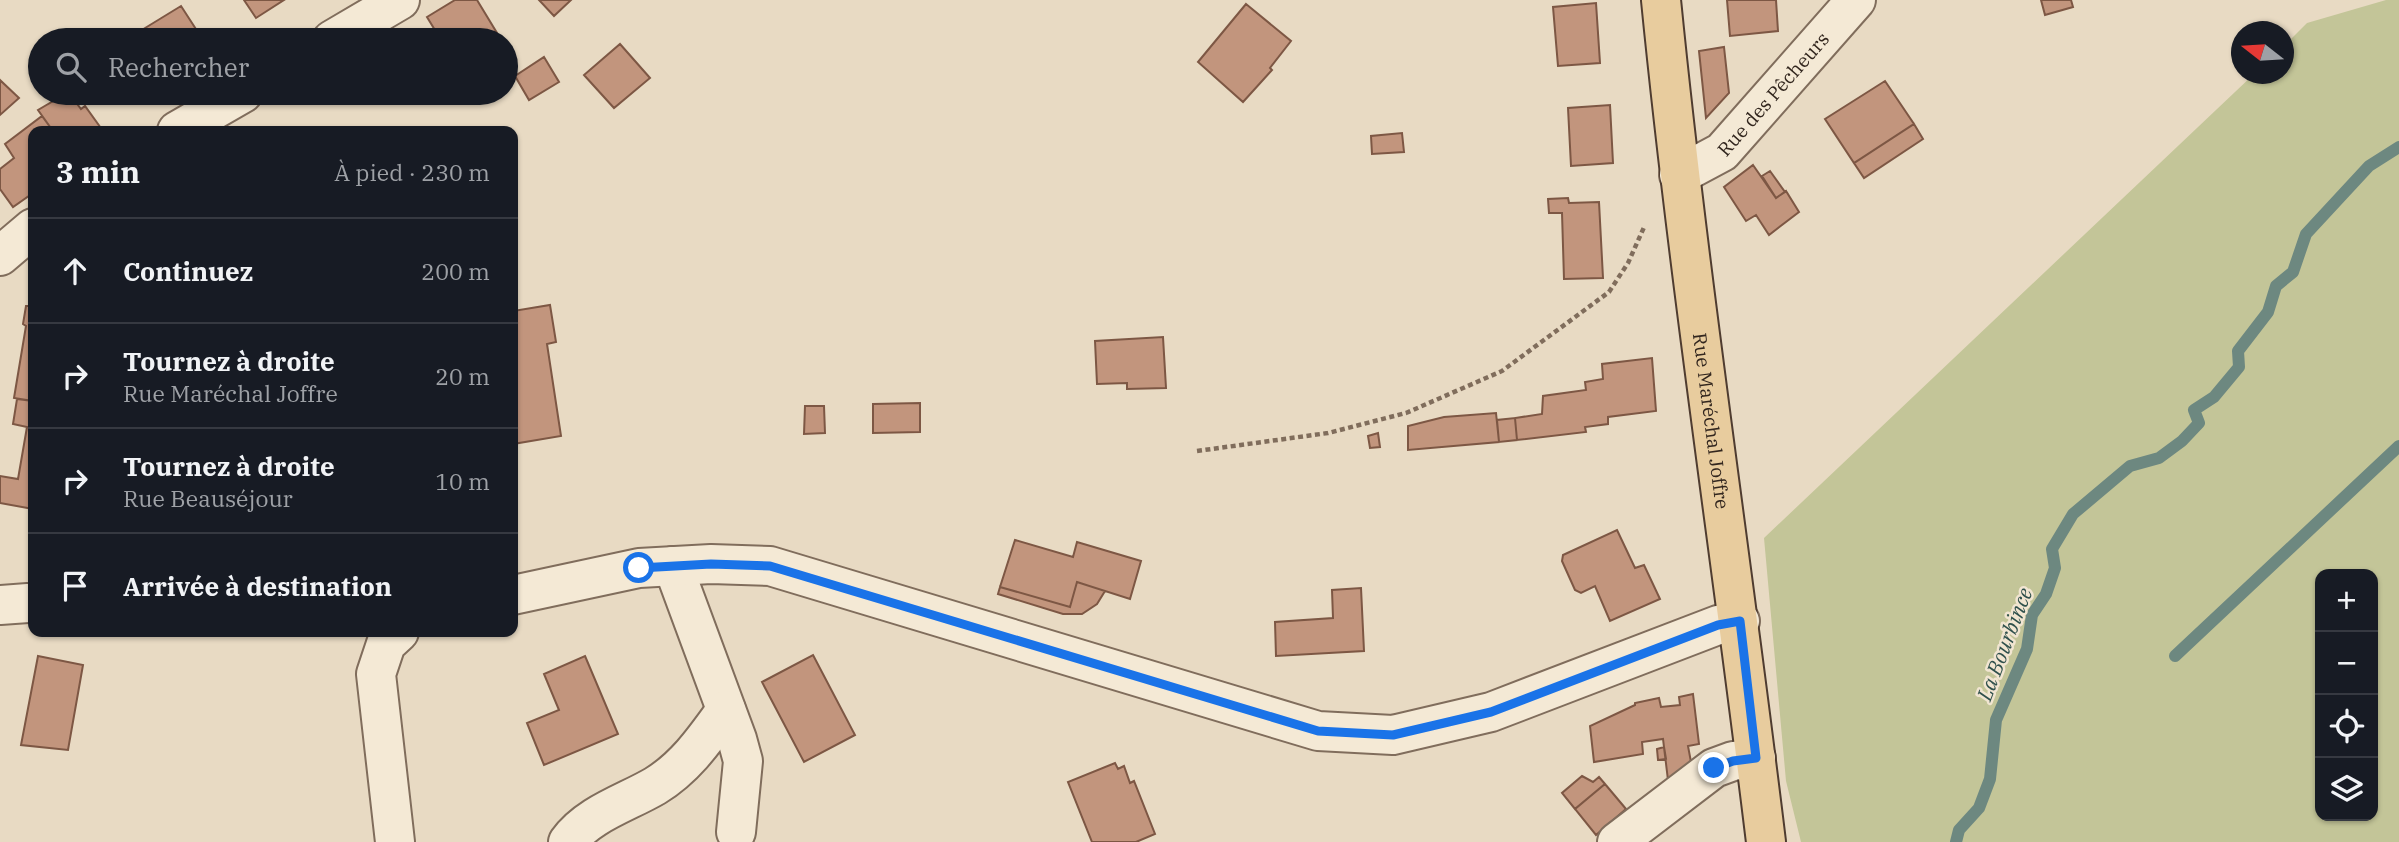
<!DOCTYPE html>
<html lang="fr">
<meta charset="utf-8">
<style>
:root{--surface:#171b24;--page:#242831;--text:#f1f3f6;--muted:#9ea1a6;--line:#363941}
body{margin:0;font-family:"IBM Plex Serif",serif;background:var(--page);color:var(--text)}
.controls{position:absolute;right:21px;bottom:21px;display:grid;overflow:hidden;border-radius:14px;box-shadow:0 2px 5px #0004}
.controls button{width:63px;height:63px;display:grid;place-items:center;padding:0;border:0;border-bottom:2px solid var(--line);background:var(--surface);color:var(--text);font:35px sans-serif}
.compass{position:absolute;left:2231px;top:21px;width:63px;height:63px;border-radius:50%;background:var(--surface);box-shadow:0 2px 5px #0004;rotate:287deg}
.stop{position:absolute;width:21px;height:21px;margin:-16px;border:5px solid #1a73e8;border-radius:50%;background:#fff}
.stop.end{background:#1a73e8;border-color:#fff;box-shadow:0 2px 7px #0008}
.list{margin:0;padding:0;list-style:none}
h2{display:flex;justify-content:space-between;align-items:center;height:91px;margin:0;padding:0 28px;font-size:30px}
h2 small{font-size:23px;font-weight:400;color:var(--muted)}
.list li{display:grid;grid-template-columns:46px 1fr auto;gap:21px;align-items:center;box-sizing:border-box;height:105px;padding:0 28px;border-top:2px solid var(--line)}
.list b{display:block;font-size:26px;white-space:nowrap}
.list p{margin:0;font-size:23px;white-space:nowrap;color:var(--muted)}
.list em{font-size:23px;font-style:normal;color:var(--muted)}
.icon{flex:none;width:38px;height:38px;fill:none;stroke:currentColor;stroke-width:2;stroke-linecap:round;stroke-linejoin:round}
.map{position:relative;flex:none;width:2399px;height:842px;overflow:hidden}
.search{position:absolute;background:var(--surface);box-shadow:0 2px 5px #0004;left:28px;top:28px;width:490px;height:77px;display:flex;align-items:center;gap:18px;box-sizing:border-box;padding:0 24px;border-radius:38px;color:var(--muted);font-size:26px}
.panel{position:absolute;background:var(--surface);box-shadow:0 2px 5px #0004;left:28px;top:126px;width:490px;height:511px;border-radius:14px}
.map>svg:first-child{display:block}
.green{fill:#c3c598;fill-rule:evenodd}
.lines{fill:none;stroke-linecap:round;stroke-linejoin:round}
.stream{stroke:#6d8880;stroke-width:12}
.building{fill:#c2957d;stroke:#7d5744;stroke-width:2}
.minor-casing{stroke:#806d5c;stroke-width:42}
.major-casing{stroke:#4f3c30;stroke-width:42}
.path{stroke:#806d5c;stroke-width:4.5;stroke-dasharray:5 3.5;stroke-linecap:butt}
.minor{stroke:#f4e9d5;stroke-width:38}
.major{stroke:#e8cc9e;stroke-width:38}
.route{stroke:#1a73e8;stroke-width:9}
.labels{text-anchor:middle;dominant-baseline:central;stroke-width:5;stroke-linejoin:round;paint-order:stroke}
.street-label{font-size:19px;fill:#32261e;stroke:#f1e5d1}
.water-label{font-size:21px;font-style:italic;fill:#2f504c;stroke:#f1e5d1}
</style>
<div class="map">
<svg width="2399" height="842" viewBox="0 0 2399 842">
<rect width="100%" height="100%" fill="#e8dac3"/>
<!-- green -->
<path class="green" d="M2386 0H2399V842H1801L1786 781 1764 538 2254 74H2284V46L2307 23ZM2320 574H2373V816H2320Z"/>
<g class="lines">
<!-- stream -->
<path class="stream" d="M2175 656 2399 446
M1956 842 1959 830 1979 808 1990 779 1996 720 2027 649 2032 615 2046 594 2055 568 2052 549 2073 514 2130 466 2159 458 2182 441 2199 423 2194 410 2214 397 2239 367 2238 351 2268 312 2276 286 2293 272 2306 234 2369 166 2399 147"/>
</g>
<!-- building -->
<path class="building" d="M244 0H284L256 18Z
M455 0H477L497 33 485 40H457L453 34 441 40 427 17Z
M539 0H571L554 16Z
M1727 0H1776L1778 31 1730 36Z
M2041 0H2071L2073 7 2045 15Z
M1596 3 1600 63 1558 66 1553 7Z
M1246 4 1291 41 1270 68 1272 70 1243 102 1198 62Z
M181 6 203 40H134L132 36Z
M620 44 650 78 614 108 584 75Z
M1724 47 1729 93 1706 118 1699 51Z
M544 57 559 82 529 100 515 76Z
M0 80 19 98 0 115Z
M1885 81 1914 124 1854 163 1825 119Z
M67 93H69L81 109 85 106 103 131H53L38 110Z
M1610 105 1613 163 1571 166 1568 108Z
M42 116 53 131H33V193L13 207 0 189V169L14 158 5 144Z
M1914 124 1923 139 1864 178 1854 163Z
M1402 133 1404 152 1372 154 1371 136Z
M1753 165 1776 198 1786 191 1799 212 1769 235 1756 215 1746 221 1724 187Z
M1770 171 1785 192 1776 198 1762 176Z
M1568 198 1569 203 1599 202 1603 278 1564 279 1562 213H1549L1548 199Z
M30 302 33 303V401L14 398 26 326 23 324 26 306H30Z
M550 305 556 342 547 344 561 436 513 444V311Z
M1163 337 1166 388 1127 389V383L1097 384 1095 341Z
M1652 358 1656 411 1608 417V424L1585 427 1586 432 1517 440 1515 418 1542 414 1543 396 1586 390 1585 382 1603 379 1602 364Z
M17 399 33 401V509L0 503V476L18 479 27 427 13 424Z
M920 403V432L873 433V404Z
M805 406H824L825 433 804 434Z
M1496 413 1499 442 1408 450V426L1444 417Z
M1515 418 1517 440 1499 442 1497 420Z
M1378 433 1380 447 1370 448 1368 436Z
M1617 530 1635 568 1644 565 1660 599 1610 621 1595 586 1581 593 1575 590 1562 561 1563 555Z
M1015 540 1073 557 1077 542 1141 561 1130 599 1077 582 1070 607 1000 587Z
M1077 582 1105 591 1097 604 1082 614H1063L998 594 1000 587 1070 607Z
M1361 588 1364 651 1276 656 1275 622 1333 618 1332 590Z
M813 655 855 735 804 762 762 682Z
M38 656 83 665 68 750 21 745Z
M585 656 618 734 544 765 527 723 559 710 544 674Z
M1693 694 1699 744 1688 746 1691 762 1668 780 1663 739 1642 742 1643 754 1594 762 1590 726 1635 705V703L1659 698 1661 707 1680 705 1679 697Z
M1664 747 1666 759 1658 760 1657 749Z
M1115 763 1118 769 1124 766 1130 783 1134 781 1155 834 1136 842H1092L1068 782Z
M1582 776 1593 782 1599 777 1605 784 1575 809 1562 793Z
M1605 784 1626 809 1596 835 1575 809Z"/>
<g class="lines">
<!-- minor casing -->
<g class="minor-casing">
<g id="minor">
<path d="M332 40 400 0"/>
<path d="M177 131 243 93"/>
<path id="s1" d="M1679 175 1722 152 1856 0"/>
<path d="M0 256 33 228"/>
<path d="M673 566 737 739 743 761 736 832"/>
<path d="M513 595 639 568 711 564 770 566 1318 731 1393 735 1491 712 1718 625 1740 621"/>
<path d="M0 605 28 603"/>
<path d="M395 842 376 674 386 644 399 632"/>
<path d="M568 842C588 814 626 803 655 786 686 767 705 739 726 710"/>
<path d="M1617 842 1714 768 1733 761 1756 758"/>
</g>
</g>
<!-- major casing -->
<g class="major-casing">
<g id="major">
<path id="s2" d="M1661 0C1689 281 1732 561 1766 842"/>
</g>
</g>
<!-- path -->
<path class="path" d="M1197 451 1328 433 1406 413 1502 371 1609 292 1628 263 1645 225"/>
<!-- minor -->
<use href="#minor" class="minor"/>
<!-- major -->
<use href="#major" class="major"/>
</g>
<g class="lines">
<!-- route -->
<path class="route" d="M639 568 711 564 770 566 1318 731 1393 735 1491 712 1718 625 1740 621 1756 758 1733 761 1714 768"/>
</g>
<g class="labels">
<!-- street labels -->
<g class="street-label">
<text stroke="none"><textPath href="#s1" startOffset="126">Rue des Pêcheurs</textPath></text>
<text stroke="none"><textPath href="#s2" startOffset="424">Rue Maréchal Joffre</textPath></text>
</g>
<!-- water labels -->
<g class="water-label">
<text transform="translate(2004 644) rotate(-69)">La Bourbince</text>
</g>
</g>
</svg>
<div class="controls">
<button>+</button>
<button>−</button>
<button><svg class="icon" aria-label="locate" viewBox="0 0 24 24"><circle cx="12" cy="12" r="6"/><path d="M12 2v4M12 18v4M2 12h4M18 12h4"/></svg></button>
<button><svg class="icon" aria-label="layers" viewBox="0 0 24 24"><path d="M12 4l9 5-9 5-9-5zM3 14l9 5 9-5"/></svg></button>
</div>
<svg class="compass" viewBox="-18 -18 36 36"><path d="M0-13l5 13h-10z" fill="#e53935"/><path d="M0 13l5-13h-10z" fill="#9ea1a6"/></svg>
<div class="stop" style="left:639px;top:568px"></div>
<div class="stop end" style="left:1714px;top:768px"></div>
<div class="search"><svg class="icon" aria-label="search" viewBox="0 0 24 24"><circle cx="10" cy="10" r="6"/><path d="M15 15l6 6"/></svg>Rechercher</div>
<section class="panel">
<h2>3 min<small>À pied · 230 m</small></h2>
<ul class="list">
<li><svg class="icon" aria-label="ahead" viewBox="0 0 24 24"><path d="M12 20V5M6 11l6-6 6 6"/></svg><div><b>Continuez</b></div><em>200 m</em></li>
<li><svg class="icon" aria-label="right" viewBox="0 0 24 24"><path d="M7 20v-9h11M14 6l5 5-5 5"/></svg><div><b>Tournez à droite</b><p>Rue Maréchal Joffre</p></div><em>20 m</em></li>
<li><svg class="icon" aria-label="right" viewBox="0 0 24 24"><path d="M7 20v-9h11M14 6l5 5-5 5"/></svg><div><b>Tournez à droite</b><p>Rue Beauséjour</p></div><em>10 m</em></li>
<li><svg class="icon" aria-label="arrive" viewBox="0 0 24 24"><path d="M6 21V4h12l-3 4 3 4H6"/></svg><div><b>Arrivée à destination</b></div></li>
</ul>
</section>
</div>
